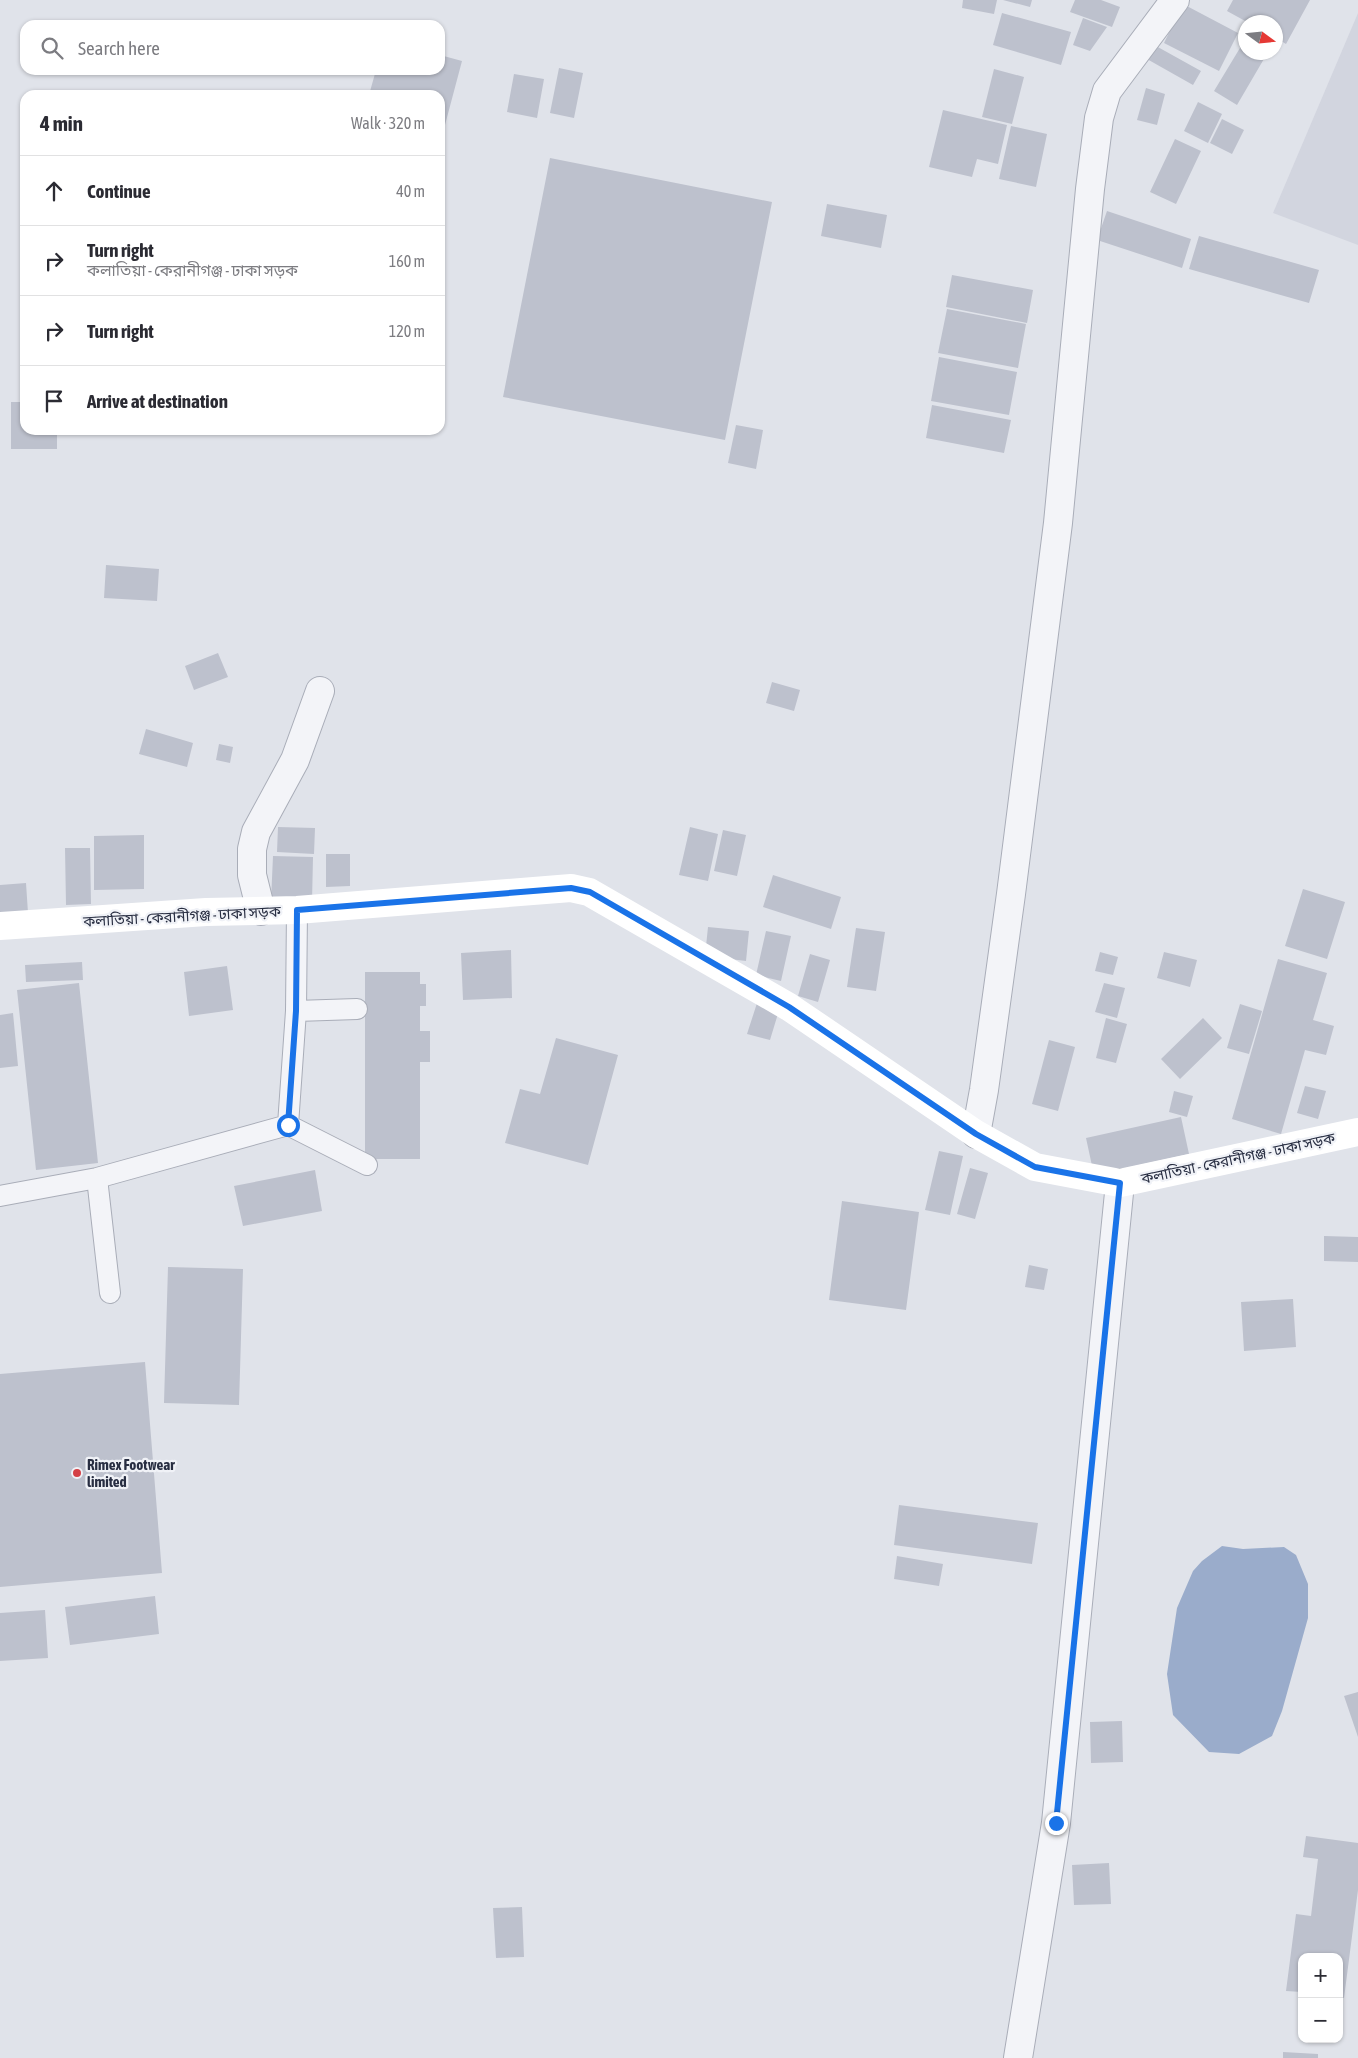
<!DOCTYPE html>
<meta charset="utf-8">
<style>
:root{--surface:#fff;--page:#f7f7f7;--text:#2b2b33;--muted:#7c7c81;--line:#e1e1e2}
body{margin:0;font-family:"Asap Condensed","Noto Sans Bengali",sans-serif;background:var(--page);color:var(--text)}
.controls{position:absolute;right:15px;bottom:15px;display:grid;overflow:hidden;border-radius:10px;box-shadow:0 1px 4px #0004}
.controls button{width:45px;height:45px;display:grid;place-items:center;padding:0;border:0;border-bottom:1px solid var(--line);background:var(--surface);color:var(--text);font:25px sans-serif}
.compass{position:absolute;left:1238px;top:15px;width:45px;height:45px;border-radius:50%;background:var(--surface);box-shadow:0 1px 4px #0004;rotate:105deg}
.stop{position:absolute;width:15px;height:15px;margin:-11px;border:4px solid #1a73e8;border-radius:50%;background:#fff}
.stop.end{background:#1a73e8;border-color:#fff;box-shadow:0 1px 5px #0008}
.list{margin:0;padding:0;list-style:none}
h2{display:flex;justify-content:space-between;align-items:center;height:65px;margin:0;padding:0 20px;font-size:21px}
h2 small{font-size:16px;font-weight:400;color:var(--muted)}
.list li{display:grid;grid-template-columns:32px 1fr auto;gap:15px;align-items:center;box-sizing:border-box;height:70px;padding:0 20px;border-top:1px solid var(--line)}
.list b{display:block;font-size:19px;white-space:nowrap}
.list p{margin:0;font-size:16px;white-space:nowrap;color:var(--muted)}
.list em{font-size:16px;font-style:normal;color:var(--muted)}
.icon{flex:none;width:28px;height:28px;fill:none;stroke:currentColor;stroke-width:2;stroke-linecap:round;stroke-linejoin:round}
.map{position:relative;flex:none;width:1358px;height:2058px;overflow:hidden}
.search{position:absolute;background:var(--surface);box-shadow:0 1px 4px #0004;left:20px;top:20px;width:425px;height:55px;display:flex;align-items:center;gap:12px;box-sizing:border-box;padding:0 18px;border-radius:15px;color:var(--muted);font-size:19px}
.panel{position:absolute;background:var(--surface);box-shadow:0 1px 4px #0004;left:20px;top:90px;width:425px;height:345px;border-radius:15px}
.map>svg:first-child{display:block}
.built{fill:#d2d5df}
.water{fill:#9aaccb}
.building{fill:#bdc1cd}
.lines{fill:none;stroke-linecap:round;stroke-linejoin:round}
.lane-casing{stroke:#a9adb8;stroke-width:22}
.street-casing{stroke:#a9adb8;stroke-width:30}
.lane{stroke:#f3f4f8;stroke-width:20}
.street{stroke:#f3f4f8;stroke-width:28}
.secondary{stroke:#fff;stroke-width:28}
.route{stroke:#1a73e8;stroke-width:6}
.poi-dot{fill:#d44046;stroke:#f0f2f7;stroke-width:2}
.labels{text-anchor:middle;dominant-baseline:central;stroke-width:4.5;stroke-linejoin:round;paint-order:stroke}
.street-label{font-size:15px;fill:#282e42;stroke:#f0f2f7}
.poi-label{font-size:15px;font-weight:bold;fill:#282e42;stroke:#f0f2f7;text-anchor:start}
</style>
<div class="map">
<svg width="1358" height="2058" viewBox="0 0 1358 2058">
<rect width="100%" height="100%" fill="#e0e3ea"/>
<!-- built -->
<path class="built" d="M1358 13V245L1273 213Z"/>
<!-- water -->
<path class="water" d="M1222 1546 1243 1549 1284 1547 1296 1555 1308 1584V1618L1282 1711 1272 1736 1239 1754 1209 1752 1173 1715 1167 1674 1177 1608 1193 1571 1202 1561Z"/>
<!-- building -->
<path class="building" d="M963 0H997L994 14 962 8Z
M1003 0H1032L1030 7Z
M1075 0H1101L1120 7 1112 27 1070 12Z
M1233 0H1310L1286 44 1276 38V22H1247L1227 11Z
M1183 4 1238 33 1219 71 1164 43Z
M1002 13 1071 32 1061 65 993 45Z
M1083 18 1107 27 1090 51 1073 45Z
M1138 36 1201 71 1193 85 1131 50Z
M1246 38V52H1268L1237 105 1214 91Z
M440 55 462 61 441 140 440 95H369L376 70H440Z
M559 68 583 73 574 118 550 113Z
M994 69 1024 77 1012 124 982 117Z
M514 74 544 79 537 118 507 112Z
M1146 88 1165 94 1157 125 1137 120Z
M1198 102 1222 114 1208 143 1184 131Z
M943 110 1007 125 998 164 977 159 972 177 929 167Z
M1222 119 1244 130 1232 154 1210 143Z
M1011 126 1047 134 1036 187 999 179Z
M1175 139 1201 151 1176 204 1150 192Z
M550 158 772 202 725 440 503 397Z
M827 204 887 215 881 248 821 236Z
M1107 211 1191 239 1182 268 1097 240Z
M1199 236 1319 270 1309 303 1189 269Z
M952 275 1033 290 1027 323 946 307Z
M947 309 1026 324 1018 368 938 353Z
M939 357 1017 372 1009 415 931 401Z
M11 402H25V430H57V449H11Z
M932 405 1011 420 1004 453 926 438Z
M736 425 763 430 756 469 728 463Z
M106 565 159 569 157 601 104 598Z
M218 653 228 677 194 690 185 666Z
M772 682 800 690 794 711 766 703Z
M146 729 193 743 187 767 139 754Z
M219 744 233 747 230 763 216 760Z
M278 827 315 828 314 854 277 852Z
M690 827 718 834 708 881 679 875Z
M723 830 746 835 737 876 714 871Z
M144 835V889L94 890V836Z
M65 848H90L91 904 66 905Z
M326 854H350V886L326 887Z
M273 856 313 857 312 902 271 901Z
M773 875 841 897 831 929 763 907Z
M26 883 28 913 0 914V885Z
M1303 889 1345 902 1327 959 1285 946Z
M708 927 749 931 746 961 705 956Z
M856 928 885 932 876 991 847 987Z
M766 931 791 936 781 981 756 975Z
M511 950 512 998 463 1000 461 953Z
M1100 952 1118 957 1113 975 1095 971Z
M1164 952 1197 960 1190 987 1157 978Z
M810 954 830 960 818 1002 798 996Z
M1278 959 1327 973 1313 1020 1334 1026 1326 1055 1305 1050 1281 1134 1232 1119Z
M82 962 83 980 26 982 25 965Z
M227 966 233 1010 189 1016 184 972Z
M365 972H420V984H426V1006H420V1031H430V1062H420V1159H365Z
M79 983 98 1163 36 1170 17 990Z
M1104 983 1125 988 1117 1018 1095 1012Z
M758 1000 780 1007 770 1040 747 1034Z
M1240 1004 1262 1011 1249 1054 1227 1048Z
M13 1013 18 1066 0 1068V1015Z
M1106 1018 1127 1024 1116 1063 1096 1058Z
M1203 1018 1222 1038 1180 1079 1161 1059Z
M556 1038 618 1055 588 1165 505 1143 520 1089 540 1094Z
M1049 1040 1075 1047 1058 1111 1032 1104Z
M1305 1086 1326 1091 1318 1119 1297 1113Z
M1174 1091 1193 1096 1187 1117 1169 1112Z
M1181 1117 1189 1154 1094 1175 1086 1138Z
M939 1151 963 1156 950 1215 925 1210Z
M970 1168 988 1173 975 1219 957 1214Z
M315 1170 322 1211 243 1226 234 1186Z
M842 1201 919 1212 906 1310 829 1300Z
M1324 1236 1358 1237V1262L1324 1261Z
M1029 1265 1048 1269 1044 1290 1025 1287Z
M168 1267 243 1269 239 1405 164 1403Z
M1293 1299 1296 1347 1244 1351 1241 1302Z
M145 1362 162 1573 0 1587V1374Z
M899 1505 1038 1523 1032 1564 894 1545Z
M897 1556 943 1564 939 1586 894 1579Z
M155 1596 159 1634 70 1645 65 1607Z
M45 1610 48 1658 0 1661V1613Z
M1358 1692V1737L1344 1696Z
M1122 1721 1123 1762 1091 1763 1090 1722Z
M1306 1836 1358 1843V1890L1344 1998 1339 1997V1957H1302V1992L1286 1991 1296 1914 1311 1916 1318 1859 1303 1857Z
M1109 1863 1111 1904 1074 1905 1072 1865Z
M522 1907 524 1957 496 1958 493 1908Z
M1283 2052 1318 2054V2058H1283Z"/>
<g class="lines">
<!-- lane casing -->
<g class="lane-casing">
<path id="lane" d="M296 1011 357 1009
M288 1125 367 1165
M0 1196 97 1178
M110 1293 97 1178 288 1125 296 1011 297 910"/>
</g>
<!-- street casing -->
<g class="street-casing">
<path id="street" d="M261 911 252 875V849L256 832 295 760 320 691
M976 1134 984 1090 1011 894 1058 523 1090 189 1099 118 1107 91 1175 0
M1018 2058 1056 1823 1120 1183"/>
</g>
<!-- lane -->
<use href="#lane" class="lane"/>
<!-- street -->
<use href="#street" class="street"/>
<!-- secondary -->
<path class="secondary" d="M0 926 206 912 297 910 571 888 589 892 789 1007 976 1134 1035 1167 1120 1183 1358 1132"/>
</g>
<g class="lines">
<!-- route -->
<path class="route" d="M288 1125 296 1011 297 910 571 888 590 892 789 1007 976 1134 1035 1167 1120 1183 1056 1823"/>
</g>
<!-- markers -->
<circle class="poi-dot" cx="77" cy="1473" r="5"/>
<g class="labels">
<!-- street labels -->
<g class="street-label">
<text transform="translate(182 916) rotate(-3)">কলাতিয়া - কেরানীগঞ্জ - ঢাকা সড়ক</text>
<text transform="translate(1238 1158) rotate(-12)">কলাতিয়া - কেরানীগঞ্জ - ঢাকা সড়ক</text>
</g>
<!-- poi labels -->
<g class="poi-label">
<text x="87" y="1464">Rimex Footwear<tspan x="87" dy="17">limited</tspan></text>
</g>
</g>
</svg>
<div class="controls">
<button>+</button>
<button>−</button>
</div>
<svg class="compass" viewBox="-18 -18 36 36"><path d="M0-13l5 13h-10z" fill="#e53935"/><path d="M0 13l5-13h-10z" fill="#7c7c81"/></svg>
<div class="stop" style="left:288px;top:1125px"></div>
<div class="stop end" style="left:1056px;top:1823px"></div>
<div class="search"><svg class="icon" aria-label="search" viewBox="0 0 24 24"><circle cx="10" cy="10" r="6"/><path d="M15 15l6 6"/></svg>Search here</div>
<section class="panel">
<h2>4 min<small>Walk · 320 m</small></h2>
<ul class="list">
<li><svg class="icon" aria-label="ahead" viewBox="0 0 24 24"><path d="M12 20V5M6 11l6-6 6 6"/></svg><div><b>Continue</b></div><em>40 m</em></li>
<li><svg class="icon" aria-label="right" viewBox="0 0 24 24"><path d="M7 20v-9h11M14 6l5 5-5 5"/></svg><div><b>Turn right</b><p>কলাতিয়া - কেরানীগঞ্জ - ঢাকা সড়ক</p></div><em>160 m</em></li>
<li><svg class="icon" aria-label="right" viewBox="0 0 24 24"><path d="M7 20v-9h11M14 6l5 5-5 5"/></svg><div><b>Turn right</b></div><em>120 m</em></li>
<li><svg class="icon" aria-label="arrive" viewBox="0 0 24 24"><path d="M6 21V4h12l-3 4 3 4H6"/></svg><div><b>Arrive at destination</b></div></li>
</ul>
</section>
</div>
